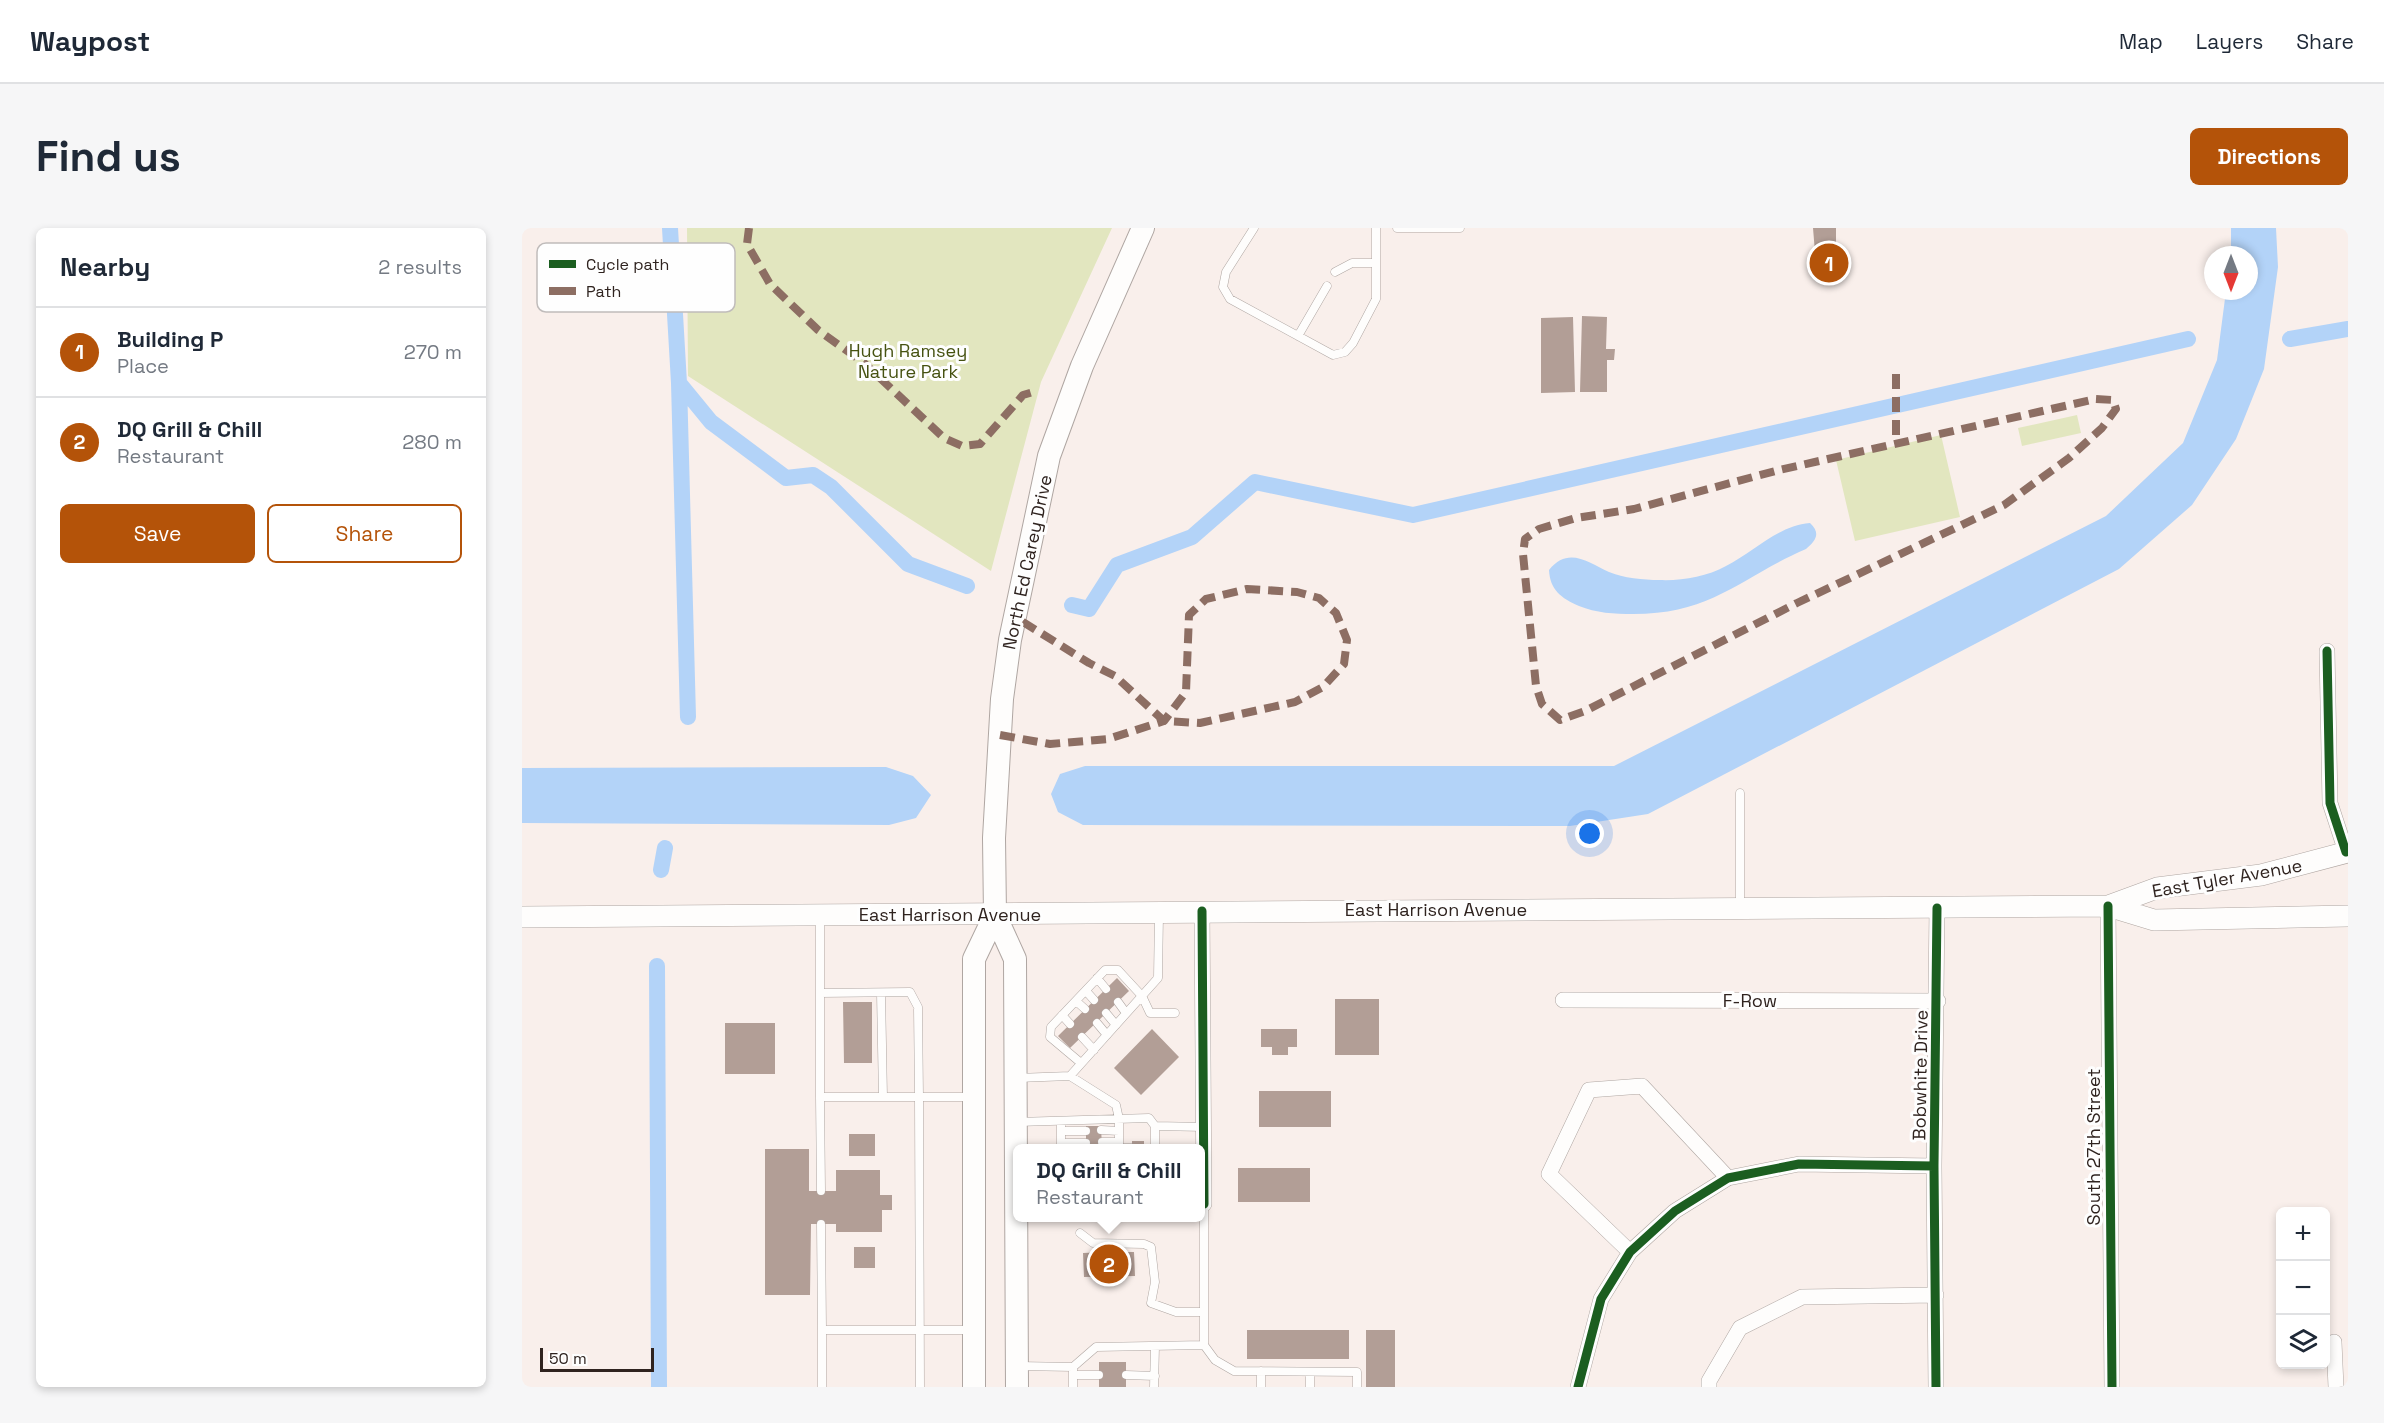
<!DOCTYPE html>
<meta charset="utf-8">
<style>
:root{--surface:#fff;--page:#f6f6f7;--text:#1f2937;--muted:#747a83;--line:#e0e1e3;--accent:#b45309}
body{margin:0;font-family:"Space Grotesk",sans-serif;background:var(--page);color:var(--text)}
.controls{position:absolute;right:18px;bottom:18px;display:grid;overflow:hidden;border-radius:9px;box-shadow:0 3px 9px #0003}
.controls button{width:54px;height:54px;display:grid;place-items:center;padding:0;border:0;border-bottom:2px solid var(--line);background:var(--surface);color:var(--text);font:30px sans-serif}
.compass{position:absolute;left:1682px;top:18px;width:54px;height:54px;border-radius:50%;background:var(--surface);box-shadow:0 3px 9px #0003;rotate:180deg}
.scale{position:absolute;left:18px;bottom:15px;width:114px;box-sizing:border-box;padding-left:6px;border:3px solid #2f231f;border-top:0;font-size:16px;line-height:21px;white-space:nowrap;color:#2f231f;-webkit-text-stroke:4px #fefefe;paint-order:stroke}
.you{position:absolute;left:1068px;top:606px;width:21px;height:21px;margin:-15px;border:4px solid #fff;border-radius:50%;background:#1a73e8;box-shadow:0 0 0 9px #1a73e833}
.badge{display:grid;place-items:center;width:39px;height:39px;border-radius:50%;background:var(--accent);color:#fff;font-size:20px;font-weight:700}
.pin{position:absolute;translate:-50% -50%;border:3px solid #fff;box-shadow:0 2px 6px #0006}
.popup{position:absolute;left:491px;top:916px;width:192px;height:78px;box-sizing:border-box;display:grid;place-content:center;border-radius:9px;background:var(--surface);filter:drop-shadow(0 2px 4px #0005);font-size:20px;white-space:nowrap;color:var(--muted)}
.popup b{font-size:22px;color:var(--text)}
.popup::after{content:'';position:absolute;left:50%;top:100%;margin-left:-12px;border:12px solid transparent;border-top-color:var(--surface)}
.list{margin:0;padding:0;list-style:none}
h2{display:flex;justify-content:space-between;align-items:center;height:78px;margin:0;padding:0 24px;font-size:26px}
h2 small{font-size:20px;font-weight:400;color:var(--muted)}
.list li{display:grid;grid-template-columns:39px 1fr auto;gap:18px;align-items:center;box-sizing:border-box;height:90px;padding:0 24px;border-top:2px solid var(--line)}
.list b{display:block;font-size:22px;white-space:nowrap}
.list p{margin:0;font-size:20px;white-space:nowrap;color:var(--muted)}
.list em{font-size:20px;font-style:normal;color:var(--muted)}
.actions{display:flex;gap:12px;padding:18px 24px}
.actions a{flex:1;padding:14px 0;border:2px solid var(--accent);border-radius:9px;text-align:center;font-size:21px;color:var(--accent)}
.actions .main{background:var(--accent);color:#fff}
.icon{flex:none;width:33px;height:33px;fill:none;stroke:currentColor;stroke-width:2;stroke-linecap:round;stroke-linejoin:round}
.map{position:relative;flex:none;width:1826px;height:1159px;overflow:hidden;border-radius:9px}
header{display:flex;align-items:center;gap:36px;box-sizing:border-box;height:84px;padding:0 30px;background:var(--surface);border-bottom:2px solid var(--line)}
header strong{font-size:28px}
nav{display:flex;gap:33px;margin-inline-start:auto;font-size:21px}
.intro{display:flex;align-items:center;justify-content:space-between;box-sizing:border-box;height:144px;padding:0 36px}
h1{margin:0;font-size:42px}
.button{padding:15px 27px;border-radius:9px;background:var(--accent);color:#fff;font-size:21px;font-weight:700}
main{display:flex;gap:36px;padding:0 36px}
aside{flex:1;background:var(--surface);border-radius:9px;box-shadow:0 3px 9px #0003}
.map>svg:first-child{display:block}
.green{fill:#e2e6bf}
.water{fill:#b3d3f8}
.lines{fill:none;stroke-linecap:round;stroke-linejoin:round}
.canal{stroke:#b3d3f8;stroke-width:16}
.building{fill:#b29e96}
.lane-casing{stroke:#afa6a2;stroke-width:9}
.street-casing{stroke:#afa6a2;stroke-width:16}
.secondary-casing{stroke:#afa6a2;stroke-width:22}
.primary-casing{stroke:#afa6a2;stroke-width:24}
.lane{stroke:#fefdfc;stroke-width:8}
.street{stroke:#fefdfc;stroke-width:15}
.secondary{stroke:#fefdfc;stroke-width:21}
.primary{stroke:#fefdfc;stroke-width:22}
.quiet{stroke:#8d6e63;stroke-width:8;stroke-dasharray:15 8;stroke-linecap:butt}
.cycleway-casing{stroke:#fefefe;stroke-width:13}
.cycleway{stroke:#1b5e20;stroke-width:9}
.labels{text-anchor:middle;dominant-baseline:central;stroke-width:6;stroke-linejoin:round;paint-order:stroke}
.park-label{font-size:18px;fill:#465211;stroke:#fefefe}
.street-label{font-size:18px;fill:#2f231f;stroke:#fefefe}
.key{fill:#fefefe;stroke:#c0bcbb;stroke-width:1.5}
.key-label{font-size:16px;fill:#2f231f}
</style>
<header>
<strong>Waypost</strong>
<nav><a>Map</a><a>Layers</a><a>Share</a></nav>
</header>
<div class="intro"><h1>Find us</h1><a class="button">Directions</a></div>
<main>
<aside>
<h2>Nearby<small>2 results</small></h2>
<ul class="list">
<li><span class="badge">1</span><div><b>Building P</b><p>Place</p></div><em>270 m</em></li>
<li><span class="badge">2</span><div><b>DQ Grill &amp; Chill</b><p>Restaurant</p></div><em>280 m</em></li>
</ul>
<div class="actions"><a class="main">Save</a><a>Share</a></div>
</aside>
<div class="map">
<svg width="1826" height="1159" viewBox="0 0 1826 1159">
<rect width="100%" height="100%" fill="#f9efeb"/>
<!-- green -->
<path class="green" d="M165 0H590L519 154 469 343 166 148Z
M1555 187 1559 205 1500 218 1496 200Z
M1419 207 1438 289 1333 313 1314 232Z"/>
<!-- water -->
<path class="water" d="M1709 0H1754L1756 39 1742 141 1714 211 1670 277 1597 341 1126 586 1048 598 561 597 536 584 529 566 538 546 563 538H1092L1584 288 1661 215 1695 132 1704 63H1727V27H1709Z
M1288 295C1299 305 1294 313 1284 321 1217 350 1191 386 1111 386 1092 386 1074 385 1057 378 1039 370 1028 362 1027 342 1046 318 1066 334 1087 344 1101 350 1122 352 1137 352 1159 353 1184 349 1204 338 1232 324 1255 298 1288 295Z
M364 539 391 548 409 567 394 590 367 597 0 595V540Z"/>
<g class="lines">
<!-- canal -->
<path class="canal" d="M148 0 157 155 189 194 264 250 291 247 309 259 386 336 445 358
M1768 111 1826 101
M157 155 166 489
M550 377 567 381 595 337 670 309 733 254 891 287 1666 111
M139 642 143 620
M135 738 137 1159"/>
</g>
<!-- building -->
<path class="building" d="M1291 0H1314V19H1318L1319 49H1295Z
M1060 88 1085 89 1084 121H1093L1092 132H1085V164H1058Z
M1051 89 1053 164 1019 165V90Z
M595 750 607 763 548 820 536 808Z
M813 771H857V827H813Z
M321 774H350V835H322Z
M203 795H253V846H203Z
M630 801 657 829 619 867 592 840Z
M739 801H775V819H766V827H750V819H739Z
M737 863H809V899H737Z
M564 898H579L580 920H564Z
M327 906H353V928H327Z
M610 913H622V920H610Z
M243 921H287V963H314V942H358V967H370V982H360V1004H314V996H289L288 1067H243Z
M716 940H788V974H716Z
M332 1019H353V1040H332Z
M585 1019H595V1024H612L613 1048 562 1049 561 1025 585 1024Z
M725 1102H827V1131H725Z
M844 1102H873V1159H844Z
M577 1134H604V1159H577Z"/>
<g class="lines">
<!-- lane casing -->
<g class="lane-casing">
<path id="lane" d="M732 0 704 44 701 59 708 71 811 127 823 124 831 115 854 71V0
M875 0H938
M813 44 830 35H854
M776 108 805 58
M1218 565V678
M298 688V765L388 764 396 779 397 869H298L299 963
M575 750 584 761
M564 763 572 772
M298 765V869
M359 765 361 869
M554 773 563 781
M596 774 604 785
M584 785 594 797
M540 787 548 796
M575 795 585 807
M560 809 572 822
M559 835 528 809 529 799 583 742H596L620 768 628 785H653
M548 848 636 750 637 686
M495 850 548 848 594 877 597 891V920
M539 893V920
M495 894 627 890 633 898 682 899
M633 898V920
M579 902 597 903
M539 903H564
M580 914H597
M539 915H564
M598 920H610
M682 976V1117L693 1132 712 1143 835 1144V1159
M299 996 300 1102
M558 1005 571 1015 622 1016 629 1019 633 1054 629 1075 654 1084H682
M497 1138 551 1139V1159
M551 1139 574 1119 682 1117
M739 1143V1159
M551 1147H577
M604 1147 633 1148
M300 1159V1102H448
M398 1159 397 869H451
M632 1159 633 1118
M788 1159V1144"/>
</g>
<!-- street casing -->
<g class="street-casing">
<path id="street" d="M1805 423 1808 575 1824 624
M1586 678 1590 1159
M680 683 682 976
M1041 772 1416 773
M1108 1024 1027 946 1067 862 1120 858 1206 950
M1812 1114 1814 1159
M1056 1159 1079 1071 1108 1024 1153 983 1206 950 1277 936 1412 938
M1187 1159V1153L1218 1100 1280 1069 1414 1067
M1414 1159 1412 938 1415 680"/>
</g>
<!-- secondary casing -->
<g class="secondary-casing">
<path id="secondary" d="M1586 678 1635 660 1739 647 1826 624
M0 689 1586 678 1632 692 1826 688"/>
</g>
<!-- primary casing -->
<g class="primary-casing">
<path id="primary" d="M452 1159V731L473 687
M495 1159 493 731 473 687 472 610 480 471 488 412 527 228 560 138 621 0"/>
</g>
<!-- lane -->
<use href="#lane" class="lane"/>
<!-- street -->
<use href="#street" class="street"/>
<!-- secondary -->
<use href="#secondary" class="secondary"/>
<!-- primary -->
<use href="#primary" class="primary"/>
<!-- quiet -->
<path class="quiet" d="M227 0 225 16 248 56 296 102 342 135 422 210 440 218 458 216 501 167 511 164
M1374 146V208L1376 215
M1574 171 1591 172 1594 181 1580 200 1547 230 1482 277 1275 375 1063 483 1038 492 1020 476 1014 458 1001 326 1003 311 1017 301 1054 290 1112 281 1257 242Z
M478 507 528 516 586 511 642 493 664 464 667 387 684 371 725 361 775 364 797 370 814 385 825 412 822 436 801 459 773 474 678 495 642 493 593 448 567 435 493 389"/>
<!-- cycleway casing -->
<g class="cycleway-casing">
<path id="cycleway" d="M1805 423 1808 575 1824 624
M1586 678 1590 1159
M680 683 682 976
M1056 1159 1079 1071 1108 1024 1153 983 1206 950 1277 936 1412 938
M1414 1159 1412 938 1415 680"/>
</g>
<!-- cycleway -->
<use href="#cycleway" class="cycleway"/>
</g>
<g class="labels">
<!-- park labels -->
<g class="park-label">
<text x="386" y="122">Hugh Ramsey<tspan x="386" dy="21">Nature Park</tspan></text>
</g>
<!-- street labels -->
<g class="street-label">
<text transform="translate(505 334) rotate(-78)">North Ed Carey Drive</text>
<text transform="translate(1705 650) rotate(-10)">East Tyler Avenue</text>
<text x="914" y="681">East Harrison Avenue</text>
<text x="428" y="686">East Harrison Avenue</text>
<text x="1228" y="772">F-Row</text>
<text transform="translate(1398 847) rotate(-89)">Bobwhite Drive</text>
<text transform="translate(1571 919) rotate(-90)">South 27th Street</text>
</g>
</g>
<!-- legend -->
<rect x="15" y="15" width="198" height="69" rx="9" class="key"/>
<rect x="27" y="32" width="27" height="8" fill="#1b5e20"/>
<rect x="27" y="59" width="27" height="8" fill="#8d6e63"/>
<g class="key-label">
<text x="64" y="42">Cycle path</text>
<text x="64" y="69">Path</text>
</g>
</svg>
<div class="controls">
<button>+</button>
<button>−</button>
<button><svg class="icon" aria-label="layers" viewBox="0 0 24 24"><path d="M12 4l9 5-9 5-9-5zM3 14l9 5 9-5"/></svg></button>
</div>
<svg class="compass" viewBox="-18 -18 36 36"><path d="M0-13l5 13h-10z" fill="#e53935"/><path d="M0 13l5-13h-10z" fill="#747a83"/></svg>
<div class="scale">50 m</div>
<div class="you"></div>
<div class="pin badge" style="left:1307px;top:35px">1</div>
<div class="pin badge" style="left:587px;top:1036px">2</div>
<div class="popup"><b>DQ Grill &amp; Chill</b>Restaurant</div>
</div>
</main>
